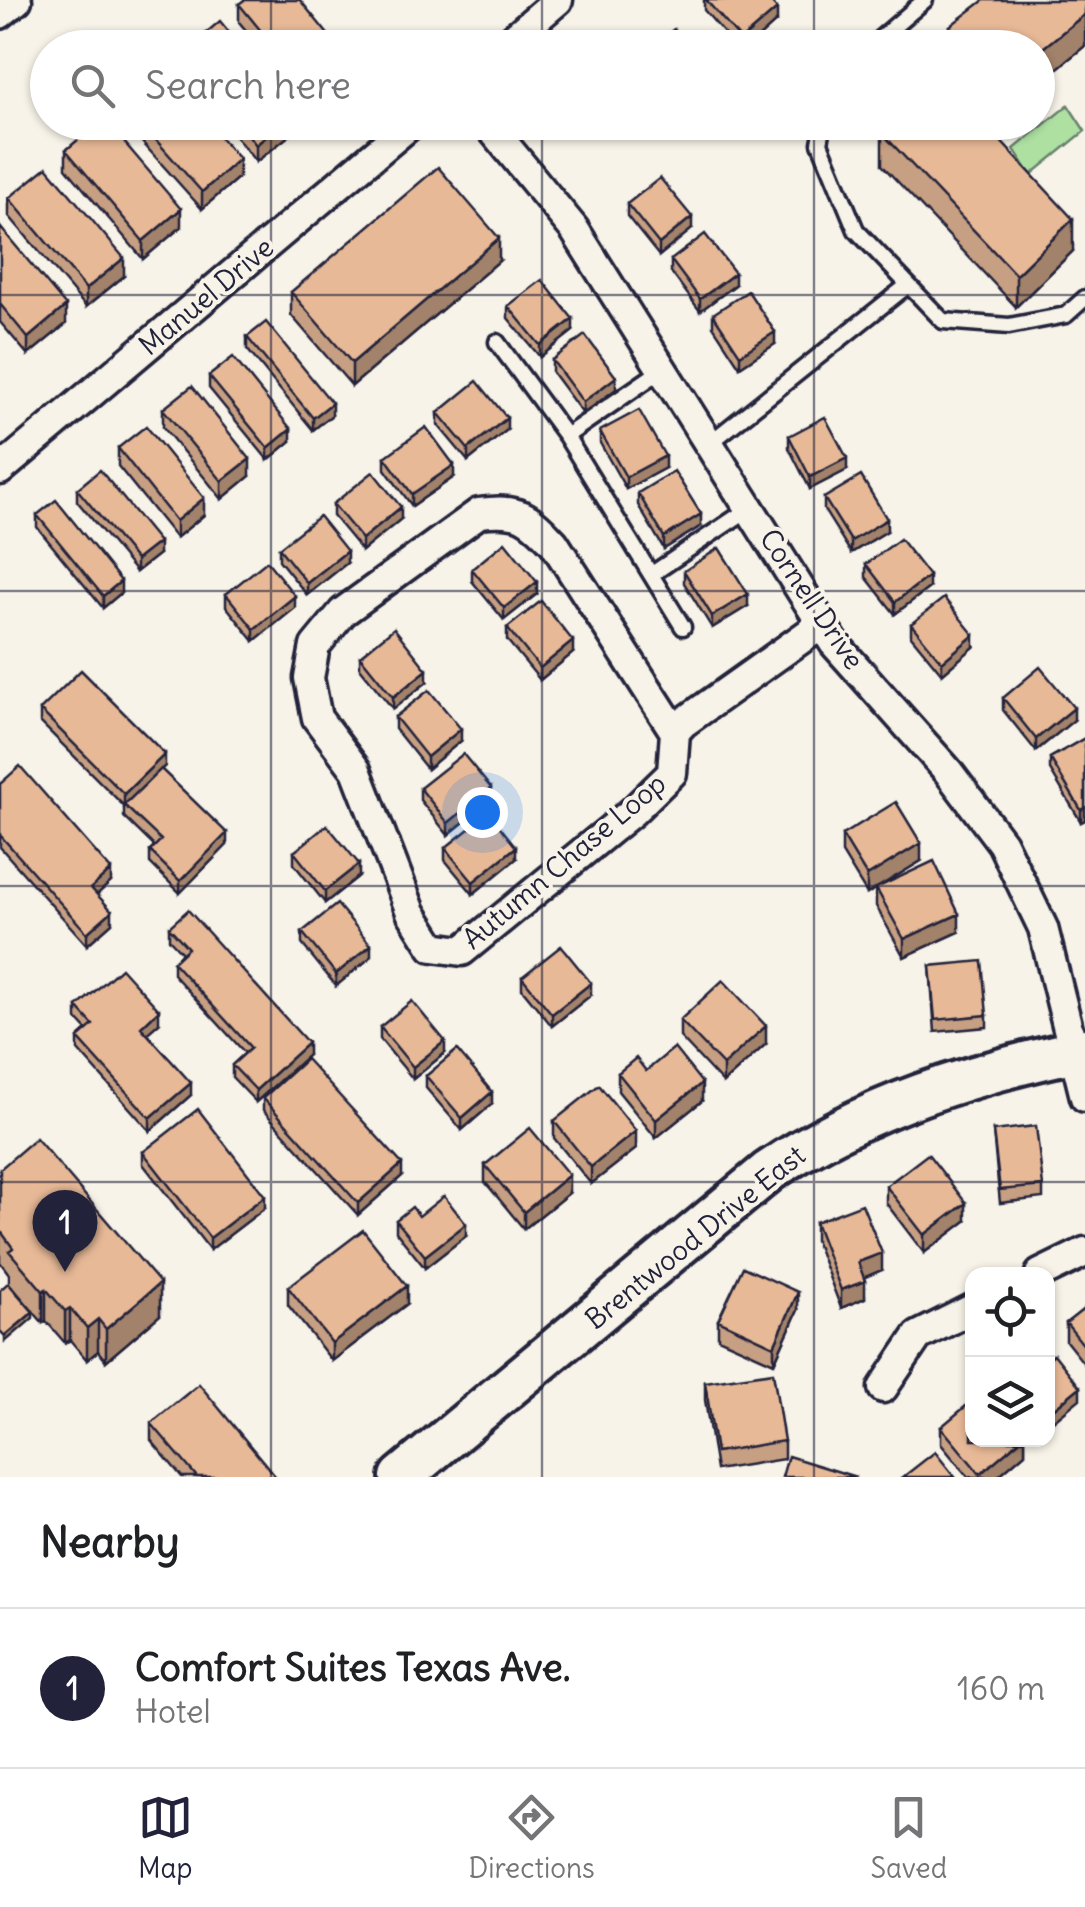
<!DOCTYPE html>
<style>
:root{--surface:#fff;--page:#f2f2f2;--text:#202124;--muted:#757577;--line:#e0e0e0;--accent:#22223b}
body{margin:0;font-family:Delius,sans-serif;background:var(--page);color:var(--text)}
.controls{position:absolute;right:30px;bottom:30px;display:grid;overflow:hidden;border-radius:20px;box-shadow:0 2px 8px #0004}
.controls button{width:90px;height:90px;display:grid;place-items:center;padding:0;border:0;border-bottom:2px solid var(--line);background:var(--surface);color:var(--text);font:50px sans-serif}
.you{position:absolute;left:482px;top:812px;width:35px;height:35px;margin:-25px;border:8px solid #fff;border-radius:50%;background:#1a73e8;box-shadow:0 0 0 15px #1a73e833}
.badge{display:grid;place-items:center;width:65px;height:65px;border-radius:50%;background:var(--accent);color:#fff;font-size:32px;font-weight:700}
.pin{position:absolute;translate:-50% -82px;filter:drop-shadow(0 2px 5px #0008)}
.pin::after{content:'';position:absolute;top:52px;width:35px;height:30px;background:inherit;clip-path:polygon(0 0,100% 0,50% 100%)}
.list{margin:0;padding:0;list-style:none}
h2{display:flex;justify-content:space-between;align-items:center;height:130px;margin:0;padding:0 40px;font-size:42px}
h2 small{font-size:32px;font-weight:400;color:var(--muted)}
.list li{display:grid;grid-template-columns:65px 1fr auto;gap:30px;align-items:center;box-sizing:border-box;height:160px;padding:0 40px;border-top:2px solid var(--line)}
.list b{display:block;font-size:38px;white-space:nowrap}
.list p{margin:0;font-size:32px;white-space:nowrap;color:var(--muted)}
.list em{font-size:32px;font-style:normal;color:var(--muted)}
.icon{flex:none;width:55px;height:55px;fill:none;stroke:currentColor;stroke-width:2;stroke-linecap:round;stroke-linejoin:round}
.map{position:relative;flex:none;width:1085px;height:1477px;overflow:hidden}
.search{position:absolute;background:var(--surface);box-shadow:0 2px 8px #0004;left:30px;right:30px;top:30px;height:110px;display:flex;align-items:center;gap:25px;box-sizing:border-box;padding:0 35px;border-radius:55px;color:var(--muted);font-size:38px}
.sheet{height:290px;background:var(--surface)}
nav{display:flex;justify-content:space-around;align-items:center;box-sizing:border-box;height:140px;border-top:2px solid var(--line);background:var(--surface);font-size:28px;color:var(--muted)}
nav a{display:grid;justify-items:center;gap:5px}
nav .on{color:var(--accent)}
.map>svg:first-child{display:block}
.green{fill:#ade0a1;stroke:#68816e;stroke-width:2.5}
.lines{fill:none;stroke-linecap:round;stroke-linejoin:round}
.lane-casing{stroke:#22223b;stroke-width:21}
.street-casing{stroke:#22223b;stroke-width:35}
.secondary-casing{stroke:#22223b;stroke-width:48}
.lane{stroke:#f7f3e8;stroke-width:14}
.street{stroke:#f7f3e8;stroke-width:28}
.secondary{stroke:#f7f3e8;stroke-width:40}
.wall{fill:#c79f82;stroke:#22223b;stroke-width:2.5}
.shaded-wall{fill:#a2826a;stroke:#22223b;stroke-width:2.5}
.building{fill:#e7b997;stroke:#22223b;stroke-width:2.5}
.grid{fill:none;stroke:#22223b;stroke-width:2.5;stroke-opacity:0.55}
.labels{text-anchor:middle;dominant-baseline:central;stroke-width:8;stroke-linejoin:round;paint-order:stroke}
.street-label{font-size:28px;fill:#22223b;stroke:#f7f3e8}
</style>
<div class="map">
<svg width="1085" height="1477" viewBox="0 0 1085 1477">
<rect width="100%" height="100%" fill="#f7f3e8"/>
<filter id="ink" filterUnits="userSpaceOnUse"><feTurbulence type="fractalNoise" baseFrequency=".01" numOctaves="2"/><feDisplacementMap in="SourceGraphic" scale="20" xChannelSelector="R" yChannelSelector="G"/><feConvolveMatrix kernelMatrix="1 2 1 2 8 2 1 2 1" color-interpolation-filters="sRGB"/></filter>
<g filter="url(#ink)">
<!-- green -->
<path class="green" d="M1068 105 1085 131 1031 175 1014 149Z"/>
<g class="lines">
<!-- lane casing -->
<g class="lane-casing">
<path id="lane" d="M869 48 925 0
M824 122 820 143 856 230 943 321 1009 326 1066 315 1085 298
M497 342 566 436 663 369
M566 436 683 627
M710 443 908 285
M652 574 750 508"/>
</g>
<!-- street casing -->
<g class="street-casing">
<path id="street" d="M0 14 17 0
M502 48 558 0
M486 122 574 229 834 643 947 770 1002 843 1043 928 1085 1097
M0 470 413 122
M675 732 554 543C528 515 519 508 479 513L343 612 315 646 309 678 317 718 356 770 411 912 433 947 462 951 632 812 672 773 675 732 683 723 822 624
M1040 1274 1085 1252
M883 1388 918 1336 972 1309"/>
</g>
<!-- secondary casing -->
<g class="secondary-casing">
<path id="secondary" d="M401 1477 769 1171C865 1106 973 1073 1085 1049"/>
</g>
<!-- lane -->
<use href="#lane" class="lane"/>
<!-- street -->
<use href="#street" class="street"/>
<!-- secondary -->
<use href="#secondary" class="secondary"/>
</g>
<!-- wall -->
<path class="wall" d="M704 0H769L777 21 747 48H737L704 10Z
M1085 0V46L1038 84V48H950V26Z
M239 4 339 48H261L239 22Z
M124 122H207L239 177 202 209Z
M224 122H295V131L256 162Z
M882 133 1073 251 1016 307 882 165Z
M66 150 181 227 143 259 66 168Z
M9 198 124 276 86 307 9 216Z
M627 204 692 229 659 256 627 216Z
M0 227 66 324 28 355 0 322Z
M671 260 735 285 700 311 671 272Z
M499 261 352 386 291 315V292Z
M508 306 573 331 540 357 508 318Z
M713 314 775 344 740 367 713 326Z
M247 337 332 415 313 430 247 349Z
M552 360 616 389 583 414 552 372Z
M209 376 291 441 268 460 209 388Z
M163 409 250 476 222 499 163 427Z
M438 413 507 430 468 461 438 425Z
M600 431 665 468 626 489 600 443Z
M789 436 847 470 810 489 789 448Z
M118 448 204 515 176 538 118 466Z
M385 457 454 477 412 506 385 469Z
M77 489 159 554 136 572 77 501Z
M638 493 701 526 664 549 638 505Z
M824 498 887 531 851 553 824 510Z
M333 504 401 519 362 551 333 516Z
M37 515 121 593 103 608 37 527Z
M279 548 347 563 307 595 279 560Z
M866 564 929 588 895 614 866 577Z
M472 569 537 594 504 620 472 581Z
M684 571 748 606 712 628 684 583Z
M226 594 295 608 254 641 226 606Z
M911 624 974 647 942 674 911 636Z
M507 628 573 653 540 680 507 640Z
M360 656 427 682 393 709 360 668Z
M1003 698 1074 720 1036 751 1003 710Z
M40 710 165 766 161 769 227 845 180 893 150 863V851L155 847 124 817V806L40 722Z
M395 717 461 741 427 769 395 729Z
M1085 738V820L1081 822 1050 770V758Z
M0 784 111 882 97 894 112 923 87 945 0 847Z
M420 788 491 800 448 835 420 800Z
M842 835 921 861 879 886 959 932 904 957 876 906V888L867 894 842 853Z
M445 848 516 859 473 894 445 860Z
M294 852 359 876 325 903 294 864Z
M169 927 308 1055 256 1102 232 1077V1065L245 1053 173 974V962L182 953 169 939Z
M302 932 371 957 336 986 302 944Z
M930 966 987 1015V1027L935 1032Z
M522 977 591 995 552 1026 522 989Z
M77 1007 159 1023 147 1033 191 1095 150 1131 78 1050V1038L87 1030 77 1019Z
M680 1020 766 1044 723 1083 680 1037Z
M380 1027 445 1053 413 1079 380 1039Z
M646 1071 702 1101 656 1138 618 1091V1073Z
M426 1076 492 1104 462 1130 426 1088Z
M263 1098 402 1176 358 1215 263 1110Z
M554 1121 636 1149 591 1184 554 1138Z
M993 1131 1043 1186V1198L1000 1203Z
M143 1152 265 1208 210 1250 143 1164Z
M485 1165 569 1193 524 1229 485 1182Z
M0 1169 160 1315 106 1361 98 1351 87 1360 70 1340 65 1343 46 1321 43 1323 9 1283V1274L0 1262Z
M886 1186 966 1221 924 1253 886 1203Z
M419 1216 466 1236 425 1268 396 1232V1220Z
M815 1222 882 1270 864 1277 865 1298 841 1308 815 1240Z
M288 1287 407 1304 332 1361 288 1305Z
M1085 1308V1365L1066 1341V1323Z
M798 1310 774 1363 718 1338V1320Z
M705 1382 784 1441V1459L716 1470 705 1400Z
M151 1423 275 1477H182L151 1440Z
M941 1427 1025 1440V1453L997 1477H968L941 1444Z"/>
<!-- shaded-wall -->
<path class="shaded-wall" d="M777 9V21L747 48H741V40Z
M1085 14V46L1038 84V52Z
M283 122H295V131L256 162V145Z
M239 159V177L202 209V192Z
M181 209V227L143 259V241Z
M692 217V229L659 256V244Z
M1073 219V251L1016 307V275Z
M499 238V261L352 386V363Z
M124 258V276L86 307V289Z
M735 273V285L700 311V299Z
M66 306V324L28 355V338Z
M573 319V331L540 357V345Z
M775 332V344L740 367V355Z
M616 377V389L583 414V402Z
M332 403V415L313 430V418Z
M507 418V430L468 461V449Z
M291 429V441L268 460V448Z
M665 456V468L626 489V477Z
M847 458V470L810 489V477Z
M250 459V476L222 499V481Z
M454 465V477L412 506V494Z
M204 498V515L176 538V521Z
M401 507V519L362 551V539Z
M701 514V526L664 549V537Z
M887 519V531L851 553V541Z
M159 542V554L136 572V560Z
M347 551V563L307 595V583Z
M929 576V588L895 614V602Z
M121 581V593L103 608V596Z
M537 582V594L504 620V608Z
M748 594V606L712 628V616Z
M295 596V608L254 641V629Z
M974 635V647L942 674V662Z
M573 641V653L540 680V668Z
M427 670V682L393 709V697Z
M1074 708V720L1036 751V739Z
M461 729V741L427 769V757Z
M165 754V766L124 806V794Z
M491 788V800L448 835V823Z
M1085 808V820L1081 822V810Z
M227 833V845L180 893V881Z
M921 843V861L867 894V876Z
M516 847V859L473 894V882Z
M359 864V876L325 903V891Z
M111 870V882L91 900V888Z
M112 911V923L87 945V933Z
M959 914V932L904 957V939Z
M371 945V957L336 986V974Z
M591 983V995L552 1026V1014Z
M159 1010V1023L141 1039V1027Z
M766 1026V1044L723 1083V1065Z
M445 1041V1053L413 1079V1067Z
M308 1043V1055L256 1102V1090Z
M191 1083V1095L150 1131V1118Z
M702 1083V1101L656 1138V1120Z
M492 1092V1104L462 1130V1118Z
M636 1131V1149L591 1184V1167Z
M402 1164V1176L358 1215V1203Z
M569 1175V1193L524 1229V1212Z
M265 1196V1208L210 1250V1238Z
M966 1203V1221L924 1253V1235Z
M466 1224V1236L425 1268V1256Z
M882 1253V1270L858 1280V1262Z
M865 1281V1298L841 1308V1290Z
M160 1283V1315L106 1361V1329Z
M407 1286V1304L332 1361V1343Z
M46 1289V1321L43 1323V1291Z
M798 1292V1310L774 1363V1346Z
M70 1308V1340L65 1343V1311Z
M33 1312V1318L5 1342V1336Z
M98 1319V1351L87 1360V1328Z
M1080 1387V1399L1048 1425V1413Z
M1020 1440H1025V1453L997 1477H980V1474Z"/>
<!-- building -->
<path class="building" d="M244 0H300L339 48H275L239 4Z
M706 0H769L777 9 741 40Z
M984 0H1085V14L1038 52V48H968L950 26Z
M220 21 242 48H188Z
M674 29 688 48H649Z
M99 122H107L181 209 143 241 66 150Z
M140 122H207L239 159 202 192Z
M238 122H283L256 145Z
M893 122H983L1073 219 1016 275 882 133Z
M47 167 124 258 86 289 9 198Z
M438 167 499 238 352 363 291 292Z
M660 178 692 217 659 244 627 204Z
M0 227 66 306 28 338 0 304Z
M705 234 735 273 700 299 671 260Z
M542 280 573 319 540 345 508 306Z
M748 291 775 332 740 355 713 314Z
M266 322 332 403 313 418 247 337Z
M585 335 616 377 583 402 552 360Z
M233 357 291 429 268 448 209 376Z
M477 381 507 418 468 449 438 413Z
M192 386 250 459 222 481 163 409Z
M639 410 665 456 626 477 600 431Z
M825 417 847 458 810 477 789 436Z
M146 426 204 498 176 521 118 448Z
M426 427 454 465 412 494 385 457Z
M100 470 159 542 136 560 77 489Z
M674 471 701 514 664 537 638 493Z
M373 472 401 507 362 539 333 504Z
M861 476 887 519 851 541 824 498Z
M56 500 121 581 103 596 37 515Z
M319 516 347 551 307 583 279 548Z
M900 539 929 576 895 602 866 564Z
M505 542 537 582 504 608 472 569Z
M719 548 748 594 712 616 684 571Z
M267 561 295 596 254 629 226 594Z
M944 598 974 635 942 662 911 624Z
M541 601 573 641 540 668 507 628Z
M394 628 427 670 393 697 360 656Z
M1040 667 1074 708 1036 739 1003 698Z
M81 670 165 754 124 794 40 710Z
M429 690 461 729 427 757 395 717Z
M1085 738V808L1081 810 1050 758Z
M463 754 491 788 448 823 420 788Z
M20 766 111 870 91 888 112 911 87 933 0 835V784Z
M161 769 227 833 180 881 150 851 161 840 124 805Z
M896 802 921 843 867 876 842 835Z
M489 813 516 847 473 882 445 848Z
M327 825 359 864 325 891 294 852Z
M934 861 959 914 904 939 876 888Z
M337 904 371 945 336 974 302 932Z
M188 910 308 1043 256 1090 232 1065 251 1048 173 962 188 948 169 927Z
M561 946 591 983 552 1014 522 977Z
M982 961 987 1015 935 1020 930 966Z
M121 968 159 1010 141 1027 191 1083 150 1118 78 1038 93 1025 77 1007Z
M723 980 766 1026 723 1065 680 1020Z
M412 1001 445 1041 413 1067 380 1027Z
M674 1048 702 1083 656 1120 618 1073 636 1058 646 1071Z
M457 1050 492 1092 462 1118 426 1076Z
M306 1059 402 1164 358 1203 263 1098Z
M599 1085 636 1131 591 1167 554 1121Z
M198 1109 265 1196 210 1238 143 1152Z
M1036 1126 1043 1186 1000 1190 993 1131Z
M530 1128 569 1175 524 1212 485 1165Z
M36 1138 160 1283 106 1329 98 1319 87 1328 70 1308 65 1311 46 1289 43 1291 9 1251 13 1248 0 1230V1169Z
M928 1154 966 1203 924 1235 886 1186Z
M444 1196 466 1224 425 1256 396 1220 412 1207 419 1216Z
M862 1204 882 1253 858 1262 865 1281 841 1290 815 1222Z
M363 1230 407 1286 332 1343 288 1287Z
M743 1267 798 1292 774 1346 718 1320Z
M8 1283 33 1312 5 1336 0 1331V1290Z
M1085 1308V1347L1066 1323Z
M1054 1354 1080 1387 1048 1413V1359Z
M773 1372 784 1441 716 1452 705 1382Z
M199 1384 275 1476 274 1477H197L151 1423Z
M972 1401V1440H1020L980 1474 941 1427Z
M935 1452 955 1477H903Z
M788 1456 856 1477H782Z"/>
</g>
<!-- grid -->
<path class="grid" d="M271 0V48M542 0V48M814 0V48M271 122V1477M542 122V1477M814 122V1477M0 295H1085M0 591H1085M0 886H1085M0 1182H1085"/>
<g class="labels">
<!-- street labels -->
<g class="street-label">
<text transform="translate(206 296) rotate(-40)">Manuel Drive</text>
<text transform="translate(812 599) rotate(56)">Cornell Drive</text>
<text transform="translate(564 861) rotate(-40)">Autumn Chase Loop</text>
<text transform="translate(695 1237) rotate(-39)">Brentwood Drive East</text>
</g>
</g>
</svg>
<div class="controls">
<button><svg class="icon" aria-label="locate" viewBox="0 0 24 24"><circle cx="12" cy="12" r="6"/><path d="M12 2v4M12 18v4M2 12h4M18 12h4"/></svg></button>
<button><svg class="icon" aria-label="layers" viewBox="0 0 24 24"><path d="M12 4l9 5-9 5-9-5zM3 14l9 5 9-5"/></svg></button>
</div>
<div class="you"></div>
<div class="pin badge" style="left:65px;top:1272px">1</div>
<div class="search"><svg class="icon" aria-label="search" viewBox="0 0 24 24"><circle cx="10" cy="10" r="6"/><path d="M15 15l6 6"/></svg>Search here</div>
</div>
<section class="sheet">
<h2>Nearby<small></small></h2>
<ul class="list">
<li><span class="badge">1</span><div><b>Comfort Suites Texas Ave.</b><p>Hotel</p></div><em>160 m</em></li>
</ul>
</section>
<nav>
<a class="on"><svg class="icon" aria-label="map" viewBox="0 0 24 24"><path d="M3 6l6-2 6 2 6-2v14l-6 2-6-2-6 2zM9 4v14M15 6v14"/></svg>Map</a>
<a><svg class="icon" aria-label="directions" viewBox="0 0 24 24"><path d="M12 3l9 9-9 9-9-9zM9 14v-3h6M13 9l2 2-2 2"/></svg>Directions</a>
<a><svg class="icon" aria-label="saved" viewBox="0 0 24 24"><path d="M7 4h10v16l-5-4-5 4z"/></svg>Saved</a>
</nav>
